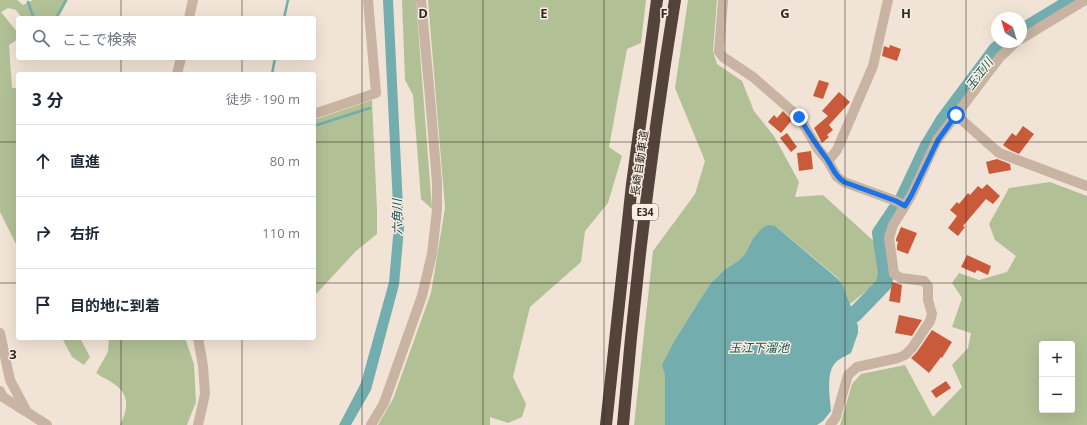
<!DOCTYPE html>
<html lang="ja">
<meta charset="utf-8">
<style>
:root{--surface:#fff;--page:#f6f6f7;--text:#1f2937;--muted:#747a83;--line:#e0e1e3}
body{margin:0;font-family:"Open Sans","Noto Sans JP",sans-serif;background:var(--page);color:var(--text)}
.controls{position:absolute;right:12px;bottom:12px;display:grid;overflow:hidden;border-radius:4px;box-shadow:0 4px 16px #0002}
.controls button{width:36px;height:36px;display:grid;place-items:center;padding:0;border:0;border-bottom:1px solid var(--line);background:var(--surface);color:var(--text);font:20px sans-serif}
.compass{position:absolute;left:991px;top:12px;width:36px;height:36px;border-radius:50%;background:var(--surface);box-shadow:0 4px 16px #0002;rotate:322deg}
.stop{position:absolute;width:12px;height:12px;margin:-9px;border:3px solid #1a73e8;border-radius:50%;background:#fff}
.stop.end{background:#1a73e8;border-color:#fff;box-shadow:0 1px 4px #0008}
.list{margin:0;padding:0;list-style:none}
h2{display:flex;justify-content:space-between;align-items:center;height:52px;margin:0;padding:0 16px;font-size:17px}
h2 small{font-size:13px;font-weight:400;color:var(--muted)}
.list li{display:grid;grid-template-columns:26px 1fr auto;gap:12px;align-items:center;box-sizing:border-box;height:72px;padding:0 16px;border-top:1px solid var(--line)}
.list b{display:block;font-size:15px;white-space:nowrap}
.list em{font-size:13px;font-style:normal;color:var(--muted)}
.icon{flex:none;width:22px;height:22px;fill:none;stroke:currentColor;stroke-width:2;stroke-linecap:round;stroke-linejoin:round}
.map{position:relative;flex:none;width:1087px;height:425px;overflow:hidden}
.search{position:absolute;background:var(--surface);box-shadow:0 4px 16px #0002;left:16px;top:16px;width:300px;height:44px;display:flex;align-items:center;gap:10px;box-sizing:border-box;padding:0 14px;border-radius:4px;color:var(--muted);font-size:15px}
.panel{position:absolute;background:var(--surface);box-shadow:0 4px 16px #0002;left:16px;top:72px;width:300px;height:268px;border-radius:4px}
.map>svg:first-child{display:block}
.green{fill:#b2c096;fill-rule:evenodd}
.water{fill:#74adae}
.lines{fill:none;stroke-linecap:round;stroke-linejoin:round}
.stream{stroke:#74adae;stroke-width:2.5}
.river{stroke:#74adae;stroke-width:16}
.building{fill:#c95b3b}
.minor{stroke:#c9b3a2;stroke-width:10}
.highway{stroke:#54433b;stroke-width:12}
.route{stroke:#1a73e8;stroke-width:5}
.grid{fill:none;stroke:#332924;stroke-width:1;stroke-opacity:0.55}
.labels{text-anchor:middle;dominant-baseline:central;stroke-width:3;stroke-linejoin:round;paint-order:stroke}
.shield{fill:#f9eee2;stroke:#6e645d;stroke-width:1}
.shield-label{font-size:10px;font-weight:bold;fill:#332924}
.street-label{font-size:11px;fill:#332924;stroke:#f9eee2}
.water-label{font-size:12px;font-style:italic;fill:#195255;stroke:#f9eee2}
.grid-label{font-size:13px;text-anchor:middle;font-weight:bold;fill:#332924;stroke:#f9eee2;stroke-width:3;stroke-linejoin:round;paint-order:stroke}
</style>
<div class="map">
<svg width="1087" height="425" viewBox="0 0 1087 425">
<rect width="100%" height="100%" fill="#f1e4d6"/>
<!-- green -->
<path class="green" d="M0 0H17L23 5 33 0H68L58 18H22L16 10 8 8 1 12 18 33V39L9 45 12 88H18V248L0 212Z
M402 0H416L432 209 421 199 413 95 405 80Z
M428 0H646L641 43 627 49 609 147 622 156 608 203 585 231 581 262 530 307 513 377 526 404 522 417 508 423 490 417V425H378L393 399 431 293 445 208Z
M688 0H717L713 51 717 64 742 81 754 111 774 136 799 182 795 197 823 195 877 244 881 273 876 283 850 304 843 285 837 277 775 226 752 240 745 254 738 261 724 270 710 284 676 338 665 375V425H634L653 251 695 194 705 161 675 88Z
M372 100 377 211V234L356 251 317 293 314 294V120Z
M1050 182 1087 196V425H840L852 384 861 374 905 365 933 417 962 387 952 365 968 348 971 333 952 327 962 298 952 283 959 273 979 280 1007 272 1016 256 995 240 989 224 1009 188ZM1042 344H1072V410H1042Z
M62 338H80L90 357 84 365 72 357Z
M109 338H185L194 364 196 402 187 425H120C126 414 130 399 120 389 114 382 103 378 96 373L108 352Z"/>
<!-- water -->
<path class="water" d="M383 0H393L404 228 399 285 371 390 351 425H339L361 383 389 282 394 226Z
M768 225 775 226 837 278 843 285 858 326V333L851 353C847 355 841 358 837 361 825 371 830 397 831 411L823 421 817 425H665V375L662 365 676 338 710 284 724 270 738 261 745 254 752 240 762 228Z"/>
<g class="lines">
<!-- stream -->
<path class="stream" d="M28 2 33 16 36 18
M56 18 66 0
M284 18 288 0
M272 74 275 58
M314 126 370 108"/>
<!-- river -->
<path class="river" d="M1021 32 1074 0
M854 315 884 284 886 273 880 233 903 199 928 146 943 121 996 50 1006 42"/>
</g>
<!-- building -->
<path class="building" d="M890 45 901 49 897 61 882 56 884 46 889 48Z
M819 80 829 83 823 99 813 96Z
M839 92 850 102 829 125 833 130 827 135 829 137 822 143 814 128 828 116 822 111Z
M783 111 792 120 781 133 768 122 774 115 777 118Z
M1023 126 1034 134 1019 154 1010 150 1003 145 1012 133 1016 136Z
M787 133 797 147 791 152 780 138Z
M811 151 813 169 799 171 797 153Z
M997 159 1010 164 1011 170 989 174 986 162Z
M987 184 1000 196 993 204 986 199 963 226 965 227 958 236 948 228 957 216 950 210 957 202 959 204 968 193 970 195 978 186 982 189Z
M901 227 917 233 908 254 897 250V246L898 242 896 241V239Z
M967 255 991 266 988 275 977 270 975 273 961 267Z
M892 282 902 285 900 303 889 301Z
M899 315 922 320 912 336 895 333Z
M932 330 952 342 942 358 941 357 929 373 911 358 917 352Z
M946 381 951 388 936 398 931 391Z"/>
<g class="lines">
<!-- minor -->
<path class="minor" d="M723 0 719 52 723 57 753 77 799 117 818 149 828 161 837 177 844 182 896 201 905 206
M189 18 193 0
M1021 39 1085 0
M177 74 181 58
M314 114 376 93 368 0
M956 115 999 153 1087 186
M828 161 837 150 873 66 888 0
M0 333 10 380 27 412 47 425
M0 391 3 397 25 411
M198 425 205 394 203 366 198 338
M371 425 384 403 422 296 432 254 437 210V183L430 97 421 0
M830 425 836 417 848 375 857 367 898 358 905 355 912 348 930 321 932 314 928 300V286L924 281 901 278 894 274 889 238 893 225 911 196 937 140 1000 57 1016 42"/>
<!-- highway -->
<path class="highway" d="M606 425 632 184 657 0
M623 425C635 283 652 141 675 0"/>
</g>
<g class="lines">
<!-- route -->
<path class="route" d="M799 117C808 132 817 146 827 159 833 168 834 175 844 182L896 201 905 206 911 196 938 140 956 115"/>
</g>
<!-- grid -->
<path class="grid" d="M121 0V18M242 0V18M362 0V425M483 0V425M604 0V425M725 0V425M845 0V425M966 0V425M121 58V74M242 58V74M0 142H18M314 142H1087M0 283H18M314 283H1087M121 338V425M242 338V425"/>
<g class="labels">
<!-- shield labels -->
<rect class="shield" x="632" y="204" width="26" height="16" rx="3"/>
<g class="shield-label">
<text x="645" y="212">E34</text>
</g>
<!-- street labels -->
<g class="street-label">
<text transform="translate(639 163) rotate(-82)">長崎自動車道</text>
</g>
<!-- water labels -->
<g class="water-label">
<text transform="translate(979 74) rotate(-53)">玉江川</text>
<text transform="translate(397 217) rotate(-91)">六角川</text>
<text x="759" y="347">玉江下溜池</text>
</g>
</g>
<g class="grid-label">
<text x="423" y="18">D</text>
<text x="544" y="18">E</text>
<text x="664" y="18">F</text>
<text x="785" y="18">G</text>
<text x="906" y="18">H</text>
<text x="13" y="359">3</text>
</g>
</svg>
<div class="controls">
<button>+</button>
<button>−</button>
</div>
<svg class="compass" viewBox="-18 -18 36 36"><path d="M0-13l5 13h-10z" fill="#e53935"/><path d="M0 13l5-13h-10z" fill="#747a83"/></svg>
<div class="stop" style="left:956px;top:115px"></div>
<div class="stop end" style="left:799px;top:117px"></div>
<div class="search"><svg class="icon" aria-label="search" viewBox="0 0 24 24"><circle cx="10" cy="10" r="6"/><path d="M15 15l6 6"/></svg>ここで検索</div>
<section class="panel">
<h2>3 分<small>徒歩 · 190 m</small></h2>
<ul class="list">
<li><svg class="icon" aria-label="ahead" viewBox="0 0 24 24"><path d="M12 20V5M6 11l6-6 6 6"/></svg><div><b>直進</b></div><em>80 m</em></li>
<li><svg class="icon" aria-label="right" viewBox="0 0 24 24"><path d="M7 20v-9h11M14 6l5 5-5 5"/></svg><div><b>右折</b></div><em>110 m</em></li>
<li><svg class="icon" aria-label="arrive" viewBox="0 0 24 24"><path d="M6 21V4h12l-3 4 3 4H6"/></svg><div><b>目的地に到着</b></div></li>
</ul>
</section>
</div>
